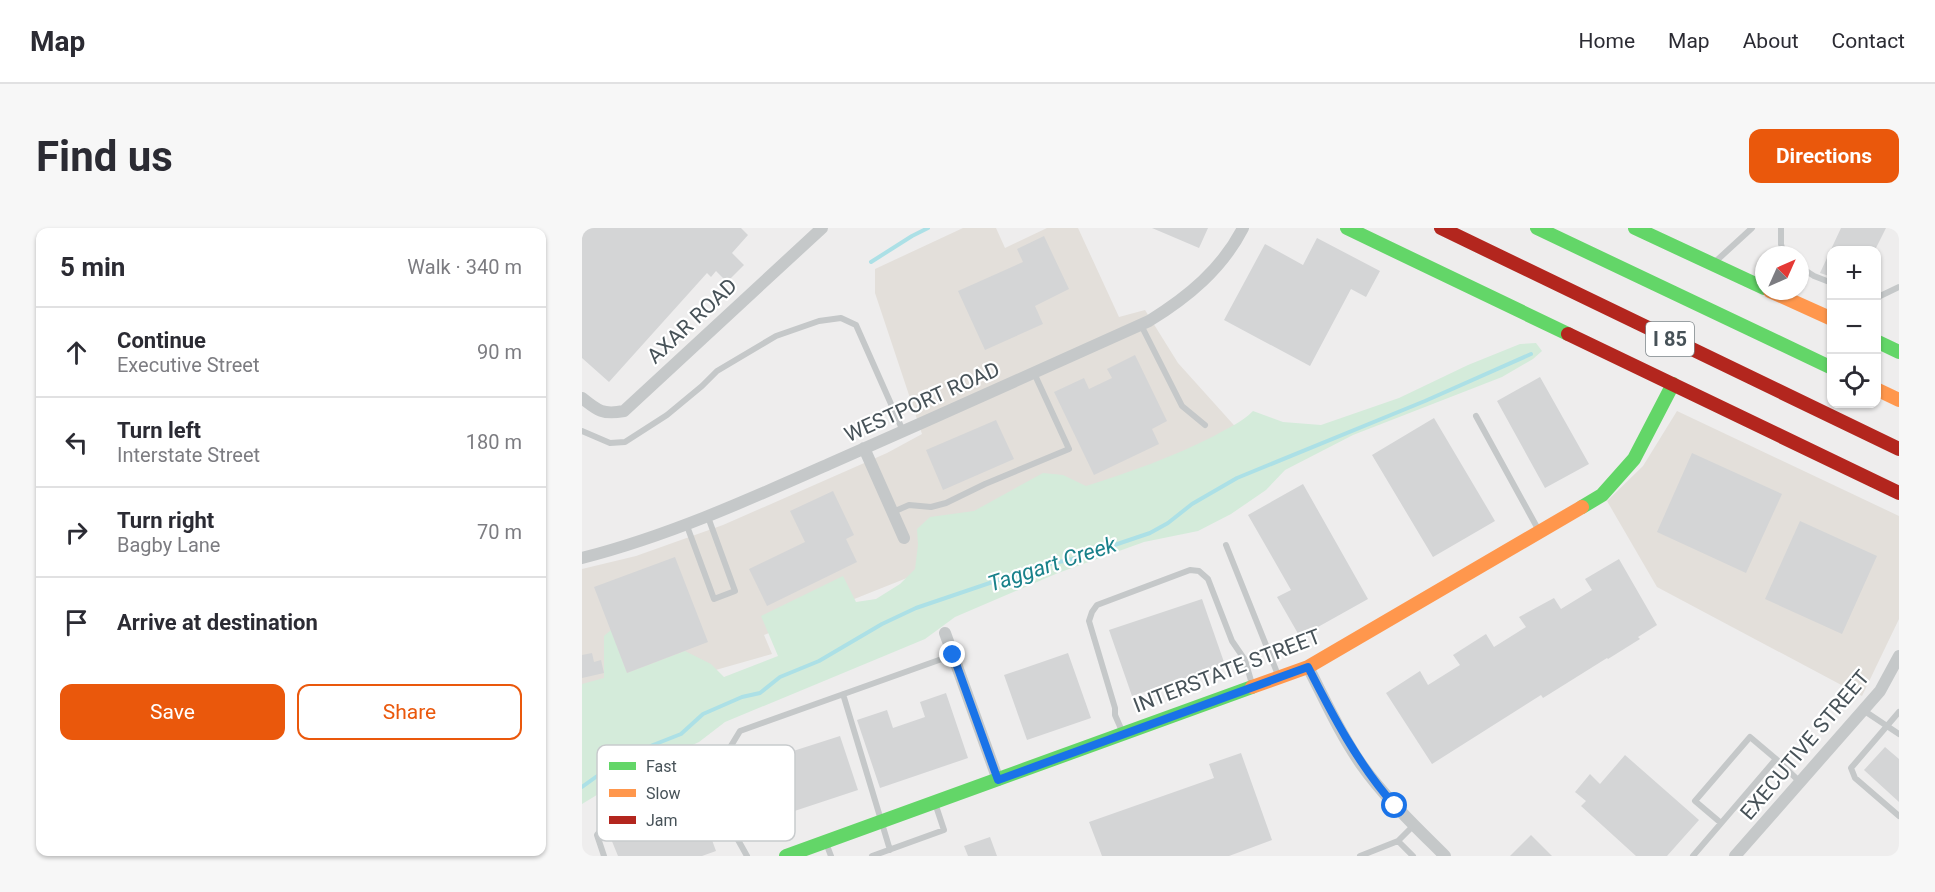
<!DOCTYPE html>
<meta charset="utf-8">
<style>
:root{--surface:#fff;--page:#f7f7f7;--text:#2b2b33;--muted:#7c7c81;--line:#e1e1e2;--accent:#ea580c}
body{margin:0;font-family:Roboto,sans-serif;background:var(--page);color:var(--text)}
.controls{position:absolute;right:18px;top:18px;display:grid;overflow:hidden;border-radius:12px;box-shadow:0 2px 4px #0004}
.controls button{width:54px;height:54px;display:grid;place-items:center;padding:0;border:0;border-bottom:2px solid var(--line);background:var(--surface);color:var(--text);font:30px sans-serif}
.compass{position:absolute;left:1173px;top:18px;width:54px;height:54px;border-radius:50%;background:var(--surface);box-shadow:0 2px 4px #0004;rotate:45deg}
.stop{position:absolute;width:18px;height:18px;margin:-14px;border:4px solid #1a73e8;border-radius:50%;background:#fff}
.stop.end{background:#1a73e8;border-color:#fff;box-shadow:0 2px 6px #0008}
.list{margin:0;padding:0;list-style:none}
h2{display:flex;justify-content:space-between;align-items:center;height:78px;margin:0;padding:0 24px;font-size:26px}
h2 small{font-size:20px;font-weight:400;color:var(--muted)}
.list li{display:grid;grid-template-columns:39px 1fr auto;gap:18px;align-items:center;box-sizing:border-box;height:90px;padding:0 24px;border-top:2px solid var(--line)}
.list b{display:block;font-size:22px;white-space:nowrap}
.list p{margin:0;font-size:20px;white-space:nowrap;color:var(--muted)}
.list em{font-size:20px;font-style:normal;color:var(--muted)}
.actions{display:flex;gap:12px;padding:18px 24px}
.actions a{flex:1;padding:14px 0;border:2px solid var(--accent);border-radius:12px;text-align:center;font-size:21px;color:var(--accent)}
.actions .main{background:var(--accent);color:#fff}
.icon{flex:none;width:33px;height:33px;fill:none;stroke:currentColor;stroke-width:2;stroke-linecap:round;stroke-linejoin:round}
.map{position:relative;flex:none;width:1317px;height:628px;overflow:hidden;border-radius:12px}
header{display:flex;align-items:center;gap:36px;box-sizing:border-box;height:84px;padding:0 30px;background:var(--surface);border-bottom:2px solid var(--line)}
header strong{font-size:28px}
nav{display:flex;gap:33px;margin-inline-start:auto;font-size:21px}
.intro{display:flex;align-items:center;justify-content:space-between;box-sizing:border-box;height:144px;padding:0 36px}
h1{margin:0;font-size:42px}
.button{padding:15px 27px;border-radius:12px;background:var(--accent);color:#fff;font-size:21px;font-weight:700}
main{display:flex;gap:36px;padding:0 36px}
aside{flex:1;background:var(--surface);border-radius:12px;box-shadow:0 2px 4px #0004}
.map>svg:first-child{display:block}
.commercial{fill:#e3dfda}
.green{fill:#d4ebda}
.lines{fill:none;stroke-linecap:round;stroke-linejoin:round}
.stream{stroke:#ace0e6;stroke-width:4}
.building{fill:#d4d5d6}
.lane{stroke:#c5c8c9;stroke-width:6}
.street{stroke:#c5c8c9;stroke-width:12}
.fast{stroke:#63d668;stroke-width:14}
.slow{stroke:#ff974d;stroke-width:14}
.jam{stroke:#b3261e;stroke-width:14}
.route{stroke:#1a73e8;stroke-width:8}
.labels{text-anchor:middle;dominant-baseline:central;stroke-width:4.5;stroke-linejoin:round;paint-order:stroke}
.shield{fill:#fff;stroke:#7e868a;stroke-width:1.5}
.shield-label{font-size:20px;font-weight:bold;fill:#475258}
.street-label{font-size:21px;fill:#475258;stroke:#fff}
.water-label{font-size:22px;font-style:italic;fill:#18818a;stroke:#fff}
.key{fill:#fff;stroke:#c8cbcd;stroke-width:1.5}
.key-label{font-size:16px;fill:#475258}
</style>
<header>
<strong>Map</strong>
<nav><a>Home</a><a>Map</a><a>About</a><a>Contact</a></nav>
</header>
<div class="intro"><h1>Find us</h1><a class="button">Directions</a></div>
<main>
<aside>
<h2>5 min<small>Walk · 340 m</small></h2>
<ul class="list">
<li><svg class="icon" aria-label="ahead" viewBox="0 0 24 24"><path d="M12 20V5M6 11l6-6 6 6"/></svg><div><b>Continue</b><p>Executive Street</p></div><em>90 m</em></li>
<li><svg class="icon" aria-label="left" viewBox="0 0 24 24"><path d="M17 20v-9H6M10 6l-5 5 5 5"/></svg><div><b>Turn left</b><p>Interstate Street</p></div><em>180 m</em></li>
<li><svg class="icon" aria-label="right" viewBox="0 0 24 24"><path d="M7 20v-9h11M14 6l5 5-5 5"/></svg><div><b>Turn right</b><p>Bagby Lane</p></div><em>70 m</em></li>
<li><svg class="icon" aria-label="arrive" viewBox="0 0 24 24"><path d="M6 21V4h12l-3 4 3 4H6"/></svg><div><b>Arrive at destination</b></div></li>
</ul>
<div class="actions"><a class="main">Save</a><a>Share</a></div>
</aside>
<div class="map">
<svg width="1317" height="628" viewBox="0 0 1317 628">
<rect width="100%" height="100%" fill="#eeeded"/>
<!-- commercial -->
<path class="commercial" d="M381 0H414L423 20 465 0H496L537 89 563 82 596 135 659 205 355 338 182 407 190 426 0 480V341L54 328 141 297 305 225 340 206 293 65V41Z
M1095 183 1317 288V391L1280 468 1075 359 1025 273 1061 238Z"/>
<!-- green -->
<path class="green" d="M954 115 960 123 951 131 920 149 771 207 703 242 684 262 649 286 616 303 562 314 476 345 373 389 343 411 143 494 117 514 51 545 0 576V456L22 450V408L29 402 45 445 103 423 129 436 142 449 196 428 179 388 261 348 274 374 294 371 318 356 333 341 336 317 335 301 348 289 392 283 461 245 481 247 504 258C548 244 591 229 632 208 646 200 660 194 671 183L701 194 739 197 817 170 886 137 938 116Z"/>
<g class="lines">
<!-- stream -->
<path class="stream" d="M289 34 330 8 346 0
M0 559 18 546 41 536 71 517 99 506 121 486 160 469 178 465 198 449 237 433 300 396 334 380 458 338 491 331 568 305 586 295 610 276 655 250 843 173 949 126"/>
</g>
<!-- building -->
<path class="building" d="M0 0H159L166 7 150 25 162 37 145 54 134 43 129 49 125 45 27 154 0 130Z
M570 0H626L617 20Z
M1259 0H1304L1293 22H1250V49L1238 45Z
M462 8 487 61 453 78 461 96 403 122 376 63 441 34 435 21Z
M735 10 798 43 784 69 769 61 728 138 642 92 683 16 721 37Z
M553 127 585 193 570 201 577 216 512 247 472 164 502 150 507 161 530 150 525 141Z
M958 149 1007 236 963 260 915 173Z
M852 190 913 293 851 329 790 227Z
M414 192 432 231 361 262 344 222Z
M1110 225 1200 266 1164 345 1075 304Z
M721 256 786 371 718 409 695 369 709 362 666 287Z
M251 263 272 307 264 311 275 334 185 378 167 341 223 314 208 283Z
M1218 293 1295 328 1260 406 1183 371Z
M93 329 126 414 45 445 12 359Z
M1037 331 1075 397 1056 409 1058 411 1026 431 1025 430 961 470 959 467 850 536 804 465 838 443 846 457 878 437 871 427 904 406 912 419 944 399 937 389 972 370 979 381 1010 362 1003 351Z
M620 371 643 437 550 468 527 402Z
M10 425 12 434 19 432 22 445 0 450V427Z
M486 425 509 490 445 512 422 447Z
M364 465 386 530 298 560 275 492 305 482 311 500 343 489 338 474Z
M258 508 276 562 167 598 149 543Z
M1303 519 1317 531V574L1282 542Z
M659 525 690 612 647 628H520L507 594 632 550 627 536Z
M1043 527 1117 592 1085 628H1054L999 578 1004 573 993 564 1008 546 1018 556Z
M116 574 134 623 120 628H36L27 606Z
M949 607 970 628H928Z
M408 609 415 628H386L382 618Z"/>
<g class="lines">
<!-- lane -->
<path class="lane" d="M1199 0V16L1202 27
M1133 34 1170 0
M1218 39 1232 48 1250 55
M1294 70 1317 59
M559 97 600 178 623 197
M894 188 956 301
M0 203 28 215 43 214 85 187 120 158 135 143 194 108 237 93 259 90 274 97 321 203
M311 284 327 277 349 279 364 275 403 256 487 221 452 145
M105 298 132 371 153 363 126 289
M644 317 696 447
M261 466 308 622
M1281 482 1317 506
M1317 484 1269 540 1273 550 1317 588
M540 503 533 487V480L507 393 510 384 515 377 608 342 617 343 626 351 650 413 663 432 670 456
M1194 531 1218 554
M132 546 151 603 165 628
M244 615 249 628
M22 628 15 607 38 579 132 546 158 503 371 427
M290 628 362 602 353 575
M778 628 816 613
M831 628 816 613 832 597
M1111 628 1194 531 1168 509 1113 573 1139 595"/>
<!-- street -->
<path class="street" d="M0 170C16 183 21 187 42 183L240 0
M282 220 322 310
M0 330C86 308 166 272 247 236 354 189 461 141 567 93 606 69 640 41 661 0
M363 405 416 552
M726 439C743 472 758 506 779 536 803 570 834 599 863 628
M1153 628 1298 463 1317 428"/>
<!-- fast -->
<path class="fast" d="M765 0 986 106
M955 0 1250 140
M1053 0 1182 60
M1294 113 1317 124
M1000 279 1020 267 1052 231 1091 156
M204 628 670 459"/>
<!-- slow -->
<path class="slow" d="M1188 63 1250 91
M1294 161 1317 172
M670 459 726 439 1000 279"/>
<!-- jam -->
<path class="jam" d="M859 0 1317 221
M986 106 1317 265"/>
</g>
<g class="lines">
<!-- route -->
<path class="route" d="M371 427 416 552 726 439C751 488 776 536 813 578"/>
</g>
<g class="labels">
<!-- shield labels -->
<rect class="shield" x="1064" y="94" width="48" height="34" rx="4.5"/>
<g class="shield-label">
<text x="1088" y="111">I 85</text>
</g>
<!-- street labels -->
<g class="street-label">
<text transform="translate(110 93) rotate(-43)">AXAR ROAD</text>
<text transform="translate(340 174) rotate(-24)">WESTPORT ROAD</text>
<text transform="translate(645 443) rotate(-21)">INTERSTATE STREET</text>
<text transform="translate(1223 517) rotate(-50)">EXECUTIVE STREET</text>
</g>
<!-- water labels -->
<g class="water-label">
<text transform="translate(470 336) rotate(-18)">Taggart Creek</text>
</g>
</g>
<!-- legend -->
<rect x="15" y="517" width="198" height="96" rx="9" class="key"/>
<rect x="27" y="534" width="27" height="8" fill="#63d668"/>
<rect x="27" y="561" width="27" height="8" fill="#ff974d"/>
<rect x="27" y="588" width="27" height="8" fill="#b3261e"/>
<g class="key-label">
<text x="64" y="544">Fast</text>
<text x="64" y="571">Slow</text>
<text x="64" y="598">Jam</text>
</g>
</svg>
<div class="controls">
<button>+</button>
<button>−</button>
<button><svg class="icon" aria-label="locate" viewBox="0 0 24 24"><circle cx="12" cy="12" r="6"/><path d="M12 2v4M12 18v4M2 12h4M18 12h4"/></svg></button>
</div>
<svg class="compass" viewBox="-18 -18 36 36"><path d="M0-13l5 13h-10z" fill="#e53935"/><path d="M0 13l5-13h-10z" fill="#7c7c81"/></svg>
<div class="stop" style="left:813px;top:578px"></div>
<div class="stop end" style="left:371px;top:427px"></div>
</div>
</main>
